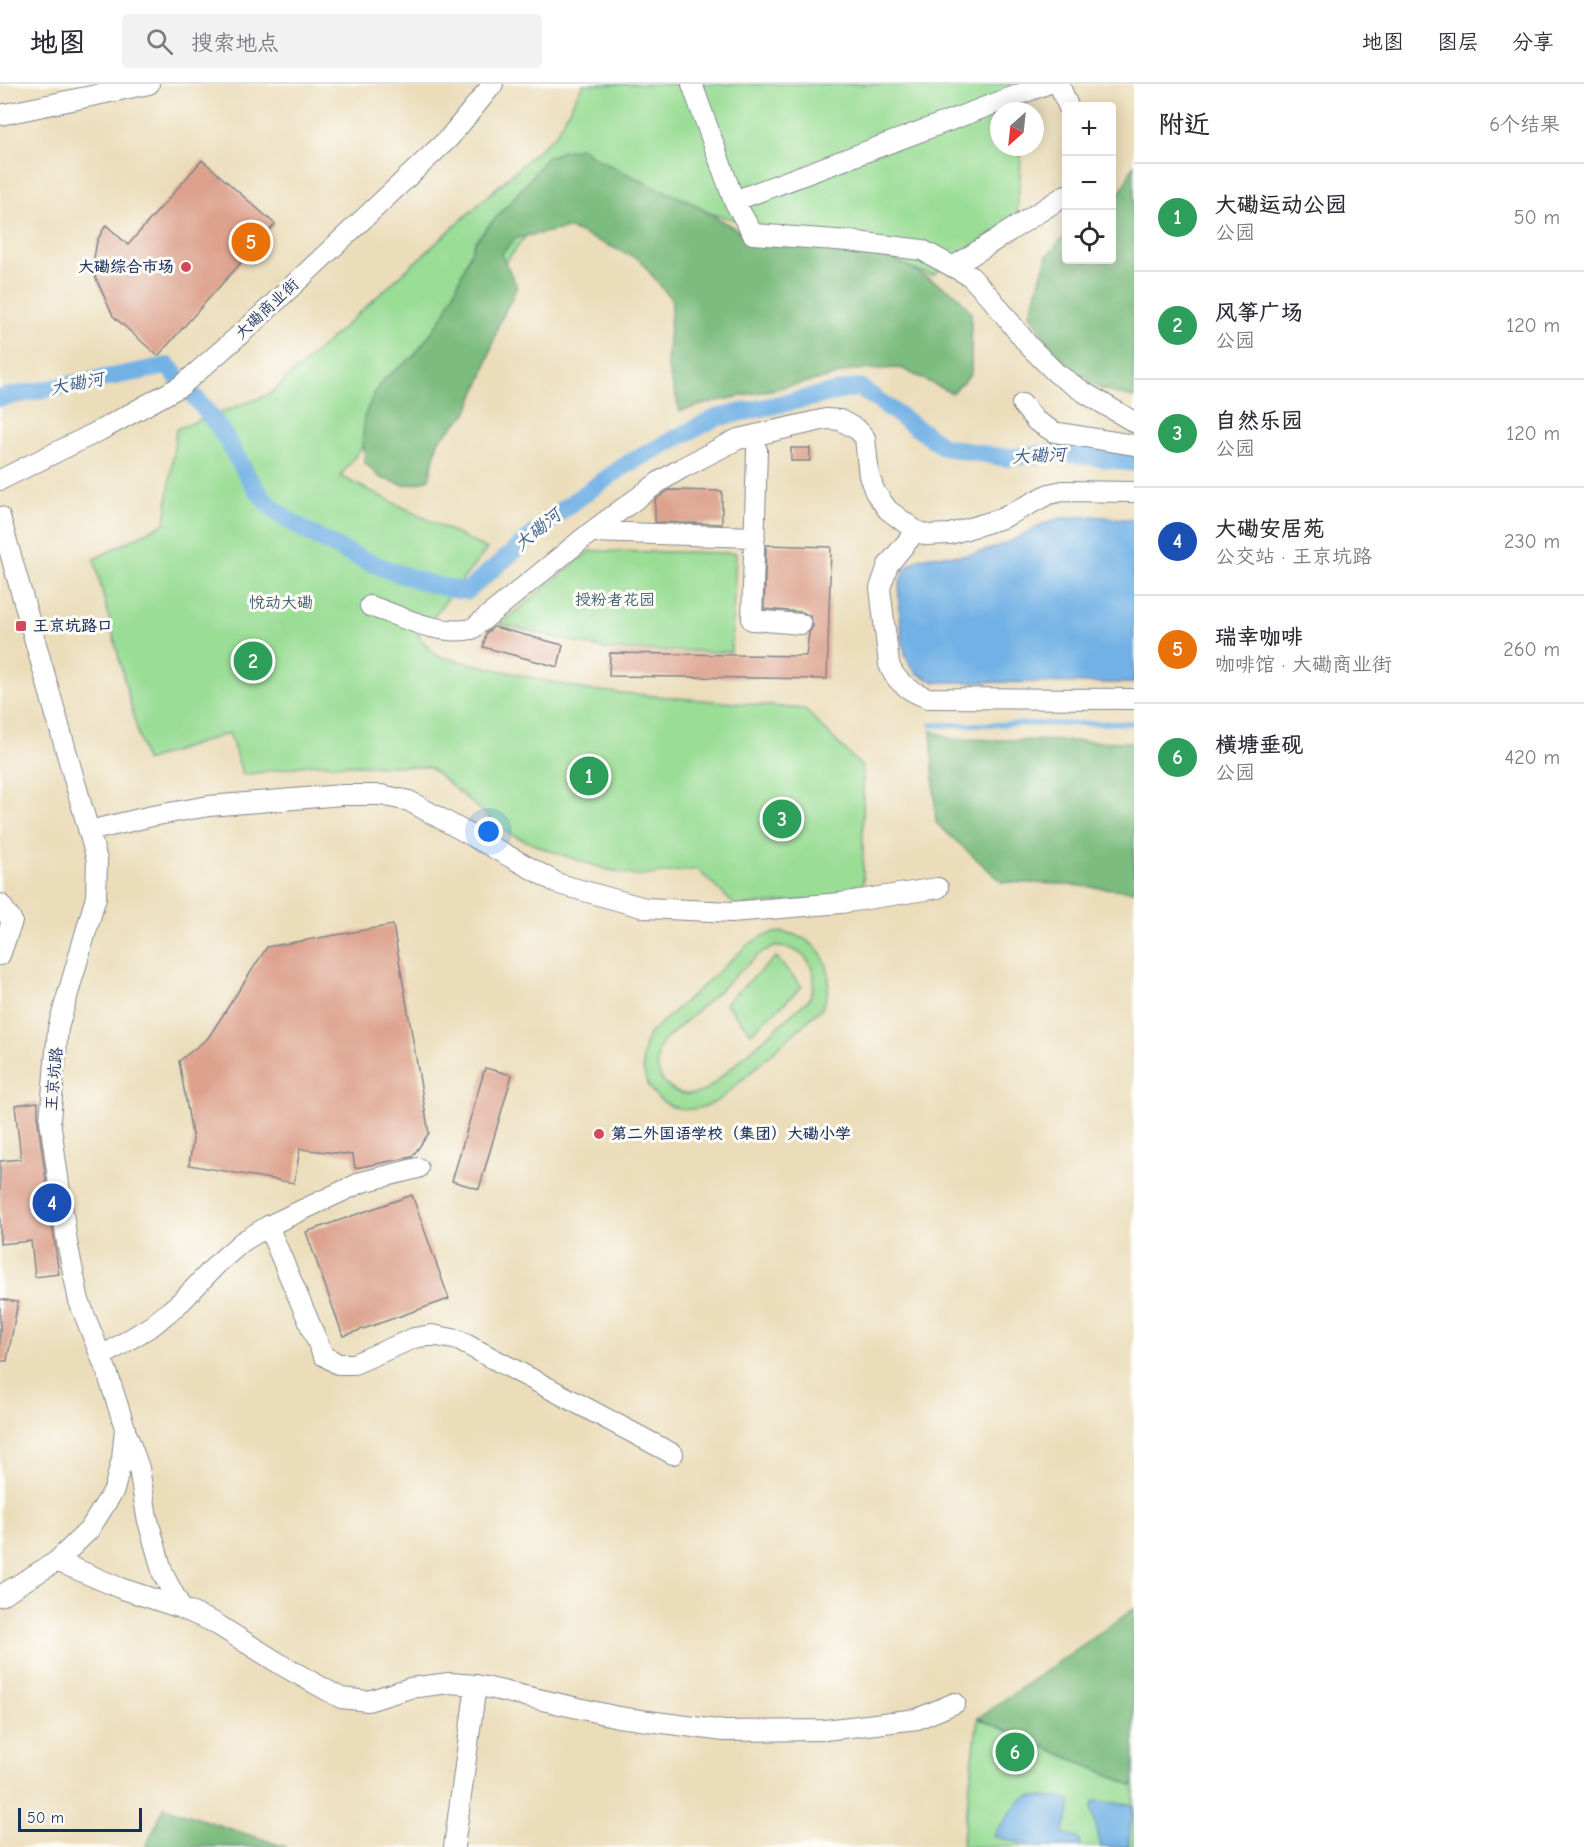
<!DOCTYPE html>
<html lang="zh">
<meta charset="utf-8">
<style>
:root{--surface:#fff;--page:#f2f2f3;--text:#2b2b33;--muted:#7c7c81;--line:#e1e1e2;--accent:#1a73e8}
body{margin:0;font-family:"Comic Neue","LXGW WenKai TC",sans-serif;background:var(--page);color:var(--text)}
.controls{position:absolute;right:18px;top:18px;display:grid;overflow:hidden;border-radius:6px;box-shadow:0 3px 15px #0003}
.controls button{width:54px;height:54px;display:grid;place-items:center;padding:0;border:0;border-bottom:2px solid var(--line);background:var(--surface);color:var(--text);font:30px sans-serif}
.compass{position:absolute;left:990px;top:18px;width:54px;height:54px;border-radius:50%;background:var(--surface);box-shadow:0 3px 15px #0003;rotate:207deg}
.scale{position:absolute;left:18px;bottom:15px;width:124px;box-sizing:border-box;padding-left:6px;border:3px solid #1b2f5e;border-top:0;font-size:16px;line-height:21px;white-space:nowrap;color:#1b2f5e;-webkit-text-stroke:4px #fdfcf7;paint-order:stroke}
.you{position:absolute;left:489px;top:748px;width:21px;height:21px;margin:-15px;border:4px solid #fff;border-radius:50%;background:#1a73e8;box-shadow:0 0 0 9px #1a73e833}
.badge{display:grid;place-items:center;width:39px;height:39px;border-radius:50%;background:var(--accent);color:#fff;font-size:20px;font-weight:700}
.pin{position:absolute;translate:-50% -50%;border:3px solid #fff;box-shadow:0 2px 6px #0006}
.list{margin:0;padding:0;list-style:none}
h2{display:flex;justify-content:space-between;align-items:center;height:78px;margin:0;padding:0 24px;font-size:26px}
h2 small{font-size:20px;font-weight:400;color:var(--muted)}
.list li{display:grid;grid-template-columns:39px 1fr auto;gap:18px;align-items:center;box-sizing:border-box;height:108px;padding:0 24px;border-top:2px solid var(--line)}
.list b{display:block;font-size:22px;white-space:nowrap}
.list p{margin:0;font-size:20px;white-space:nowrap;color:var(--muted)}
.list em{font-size:20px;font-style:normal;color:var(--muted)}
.icon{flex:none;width:33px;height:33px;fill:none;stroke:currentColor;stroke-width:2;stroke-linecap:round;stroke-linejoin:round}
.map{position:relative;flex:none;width:1134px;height:1763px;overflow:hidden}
header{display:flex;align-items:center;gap:36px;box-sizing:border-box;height:84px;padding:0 30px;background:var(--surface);border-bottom:2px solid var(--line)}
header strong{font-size:28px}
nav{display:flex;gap:33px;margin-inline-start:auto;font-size:21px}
.search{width:420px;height:54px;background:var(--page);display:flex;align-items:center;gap:15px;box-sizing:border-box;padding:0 21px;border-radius:6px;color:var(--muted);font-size:22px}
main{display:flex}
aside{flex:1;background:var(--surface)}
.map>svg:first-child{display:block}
.green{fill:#9add95;stroke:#5a867a;stroke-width:1.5;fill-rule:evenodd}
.forest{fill:#7bbc7e;stroke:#4b766e;stroke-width:1.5}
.water{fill:#71b1e5;stroke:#4670a2;stroke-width:1.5}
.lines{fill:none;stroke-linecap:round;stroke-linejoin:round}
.stream{stroke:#71b1e5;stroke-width:5}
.canal{stroke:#71b1e5;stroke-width:18}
.building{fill:#dda28d}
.minor-casing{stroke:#83868c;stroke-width:22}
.minor{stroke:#fff;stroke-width:20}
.poi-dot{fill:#d1495b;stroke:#fdfcf7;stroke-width:2}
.labels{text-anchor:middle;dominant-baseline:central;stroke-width:6;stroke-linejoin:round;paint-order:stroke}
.poi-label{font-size:16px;font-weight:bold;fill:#1b2f5e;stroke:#fdfcf7;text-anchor:start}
.street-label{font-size:16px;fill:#1b2f5e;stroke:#fdfcf7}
.park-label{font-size:16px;fill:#3b5a6c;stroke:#fdfcf7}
.water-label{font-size:18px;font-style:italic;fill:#395c8d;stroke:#fdfcf7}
</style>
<header>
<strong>地图</strong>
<div class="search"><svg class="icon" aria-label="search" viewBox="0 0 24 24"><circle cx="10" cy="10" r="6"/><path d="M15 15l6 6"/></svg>搜索地点</div>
<nav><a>地图</a><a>图层</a><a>分享</a></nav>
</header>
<main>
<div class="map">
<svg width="1134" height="1763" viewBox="0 0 1134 1763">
<rect width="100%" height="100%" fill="#fdfcf7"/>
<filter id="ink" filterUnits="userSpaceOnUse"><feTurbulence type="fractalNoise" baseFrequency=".0167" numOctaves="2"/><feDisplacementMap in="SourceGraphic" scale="12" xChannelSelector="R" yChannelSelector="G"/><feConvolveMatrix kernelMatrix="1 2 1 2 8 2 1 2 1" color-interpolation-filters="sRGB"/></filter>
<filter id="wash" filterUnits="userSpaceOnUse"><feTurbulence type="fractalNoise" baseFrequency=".008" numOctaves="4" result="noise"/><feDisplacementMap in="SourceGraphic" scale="24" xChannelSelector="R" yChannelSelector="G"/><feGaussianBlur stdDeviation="1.35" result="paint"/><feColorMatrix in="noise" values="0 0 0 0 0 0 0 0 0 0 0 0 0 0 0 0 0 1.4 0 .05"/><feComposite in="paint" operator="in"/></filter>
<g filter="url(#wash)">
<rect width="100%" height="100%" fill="#ebddba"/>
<!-- green -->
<path class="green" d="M583 0H1026L1027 2 1025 27H999V63H1022L1017 132 933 191 573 91 340 392 487 465 418 552 437 572 587 606 804 625 863 684V812L736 822 697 785 637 792 605 785 542 764 508 749 429 683 315 680 243 691 229 649 145 677 94 475 165 439 176 345 270 310 556 50Z
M590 467 736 469 731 568 609 566 500 540Z
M783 848C823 855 839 887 822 924L722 1014C674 1047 625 1003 649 950L749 860C760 852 769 849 783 848ZM774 863C805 862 823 886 809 915L705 1007C672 1020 646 991 662 959L758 871Z
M776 873 802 903 751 949 725 919Z
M978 1634 1134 1702V1763H962Z"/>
<!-- forest -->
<path class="forest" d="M581 64 597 75 654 103 689 117 754 156 891 174 913 185 956 210 971 228V290L952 309 901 284 851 286 827 294 713 318 680 327 667 281 672 216 639 175 569 144 516 154 501 170 517 203 498 242 483 291 467 329 438 357 429 395 419 399 404 401 381 394 365 379 363 357 364 333 374 310 385 294 414 272 442 234 453 211 476 156 526 100 546 74 563 67Z
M1134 80V314L1100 305 1054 269 1030 230 1047 172 1066 150V176H1112V111L1122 106Z
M931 646 951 655 1134 658V807L1059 800 1002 798 936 739Z
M1134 1525V1702L978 1634Z
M164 1723 286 1763H146Z"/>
<!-- water -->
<path class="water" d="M1093 432 1134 436V599L936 598C909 589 905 578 902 551 901 530 893 501 907 484 923 465 950 475 972 470 986 467 1002 462 1015 455 1030 448 1045 437 1061 434 1072 433 1083 433 1093 432Z
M1029 1712 1069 1715 1071 1723 1063 1749 1079 1755 1081 1763H1035L993 1752 1019 1717Z
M1095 1717 1133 1721 1128 1763H1101L1092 1725Z"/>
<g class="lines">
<!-- stream -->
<path class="stream" d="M931 641 1134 639"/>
<!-- canal -->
<path class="canal" d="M0 314 168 282C186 304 207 326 223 349 236 370 248 397 264 415 297 453 417 503 467 507L566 423 627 380 715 334 859 303 944 363 1006 374 1060 368 1134 379"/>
</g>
<g id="blocks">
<!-- building -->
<path class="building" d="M202 76 275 140 158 272 113 232 95 192 94 174 97 157 106 141 128 161Z
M791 364H810V377H791Z
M669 406 722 407V440L655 438V416Z
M766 461 831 463 827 595 609 592 610 569 806 572 809 549 813 542 810 532 802 528 764 525Z
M494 543 563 561 558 583 483 563 486 549Z
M393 841 429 1049 412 1073 355 1084 353 1071 300 1065 294 1099 189 1081 193 1056 179 977 208 954 267 863Z
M485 984 512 991 479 1105 452 1097Z
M38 1018V1038L59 1190 35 1193 31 1157 0 1160V1077L21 1075 15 1021Z
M412 1111 449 1215 343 1252 306 1148Z
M0 1215 18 1218 7 1277H0Z"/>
</g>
</g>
<g filter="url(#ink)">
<use href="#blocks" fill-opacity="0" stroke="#83868c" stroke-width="1.5"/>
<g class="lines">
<!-- minor casing -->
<g class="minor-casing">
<path id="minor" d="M692 0 734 117 753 150 849 157 922 166 970 192 990 213 1029 262 1056 289 1082 307 1134 338
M1059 0 1068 22
M0 31 149 0
M734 117 1047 0
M953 183 1066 111
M1022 320 1036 337 1054 348 1134 361
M757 366 752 536 801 540
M0 396 101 346 181 302 252 240 449 54 493 0
M0 433 97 776 96 813 58 944 50 1036 67 1158 79 1217 107 1288 125 1344 122 1375 114 1406 89 1446 57 1477 0 1512
M916 447 888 481 880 504 889 580C895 598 911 608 928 614L1134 615
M591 448 755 453
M370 522C403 533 438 552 472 545L591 448 659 398 682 384 738 355 826 335 840 336 858 346 865 354 869 392 875 408 888 426 916 447 927 451 950 450 1003 434 1049 410 1063 407 1134 408
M89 747 152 732 209 722 342 711H381L409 717 559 800 645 824 732 828 841 819 938 804
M0 820 12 837 0 871
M268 1142 323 1271 338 1280H354L414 1254 432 1251 458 1256 673 1370
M101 1273 153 1241 183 1216 217 1180 242 1158 268 1142 362 1098 418 1084
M127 1351 139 1384 147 1433 163 1490 181 1524
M57 1477 120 1504 181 1524 213 1538 285 1583 341 1614 368 1617 410 1604 449 1599 476 1601 618 1633 724 1647 825 1646 917 1635 955 1619
M454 1763 476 1601"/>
</g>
<!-- minor -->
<use href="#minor" class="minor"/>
</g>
</g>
<!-- markers -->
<g class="poi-dot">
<circle cx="186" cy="183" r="6"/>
<rect x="15" y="536" width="12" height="12" rx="3"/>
<circle cx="599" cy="1050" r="6"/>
</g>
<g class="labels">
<!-- poi labels -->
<g class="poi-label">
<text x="174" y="183" text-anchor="end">大磡综合市场</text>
<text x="33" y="542">王京坑路口</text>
<text x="611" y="1050">第二外国语学校（集团）大磡小学</text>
</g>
<!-- street labels -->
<g class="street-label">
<text transform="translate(267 225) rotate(-43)">大磡商业街</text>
<text transform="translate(54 995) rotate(-85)">王京坑路</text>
</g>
<!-- park labels -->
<g class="park-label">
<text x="615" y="516">授粉者花园</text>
<text x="281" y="519">悦动大磡</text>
</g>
<!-- water labels -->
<g class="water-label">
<text transform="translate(77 300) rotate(-11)">大磡河</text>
<text transform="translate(1039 372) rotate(-3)">大磡河</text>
<text transform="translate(538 446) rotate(-40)">大磡河</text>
</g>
</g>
</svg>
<div class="controls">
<button>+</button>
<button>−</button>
<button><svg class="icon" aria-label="locate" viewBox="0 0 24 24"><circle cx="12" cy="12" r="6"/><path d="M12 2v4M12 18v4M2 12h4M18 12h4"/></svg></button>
</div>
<svg class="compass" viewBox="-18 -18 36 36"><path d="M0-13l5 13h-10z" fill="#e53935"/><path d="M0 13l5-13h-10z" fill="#7c7c81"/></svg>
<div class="scale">50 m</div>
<div class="you"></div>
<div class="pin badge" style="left:589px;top:692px;background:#2e9e5b">1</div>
<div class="pin badge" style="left:253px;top:577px;background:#2e9e5b">2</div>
<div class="pin badge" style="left:782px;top:735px;background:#2e9e5b">3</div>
<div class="pin badge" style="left:52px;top:1119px;background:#1a4fb4">4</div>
<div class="pin badge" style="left:251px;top:158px;background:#e8710a">5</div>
<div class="pin badge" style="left:1015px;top:1668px;background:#2e9e5b">6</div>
</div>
<aside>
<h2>附近<small>6个结果</small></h2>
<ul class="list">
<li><span class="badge" style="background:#2e9e5b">1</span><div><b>大磡运动公园</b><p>公园</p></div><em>50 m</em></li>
<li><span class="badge" style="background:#2e9e5b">2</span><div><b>风筝广场</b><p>公园</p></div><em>120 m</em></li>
<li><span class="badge" style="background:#2e9e5b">3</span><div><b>自然乐园</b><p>公园</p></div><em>120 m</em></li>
<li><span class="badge" style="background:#1a4fb4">4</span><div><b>大磡安居苑</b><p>公交站 · 王京坑路</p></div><em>230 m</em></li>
<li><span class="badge" style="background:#e8710a">5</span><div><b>瑞幸咖啡</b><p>咖啡馆 · 大磡商业街</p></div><em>260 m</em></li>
<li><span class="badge" style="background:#2e9e5b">6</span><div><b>横塘垂砚</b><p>公园</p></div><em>420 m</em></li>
</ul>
</aside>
</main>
